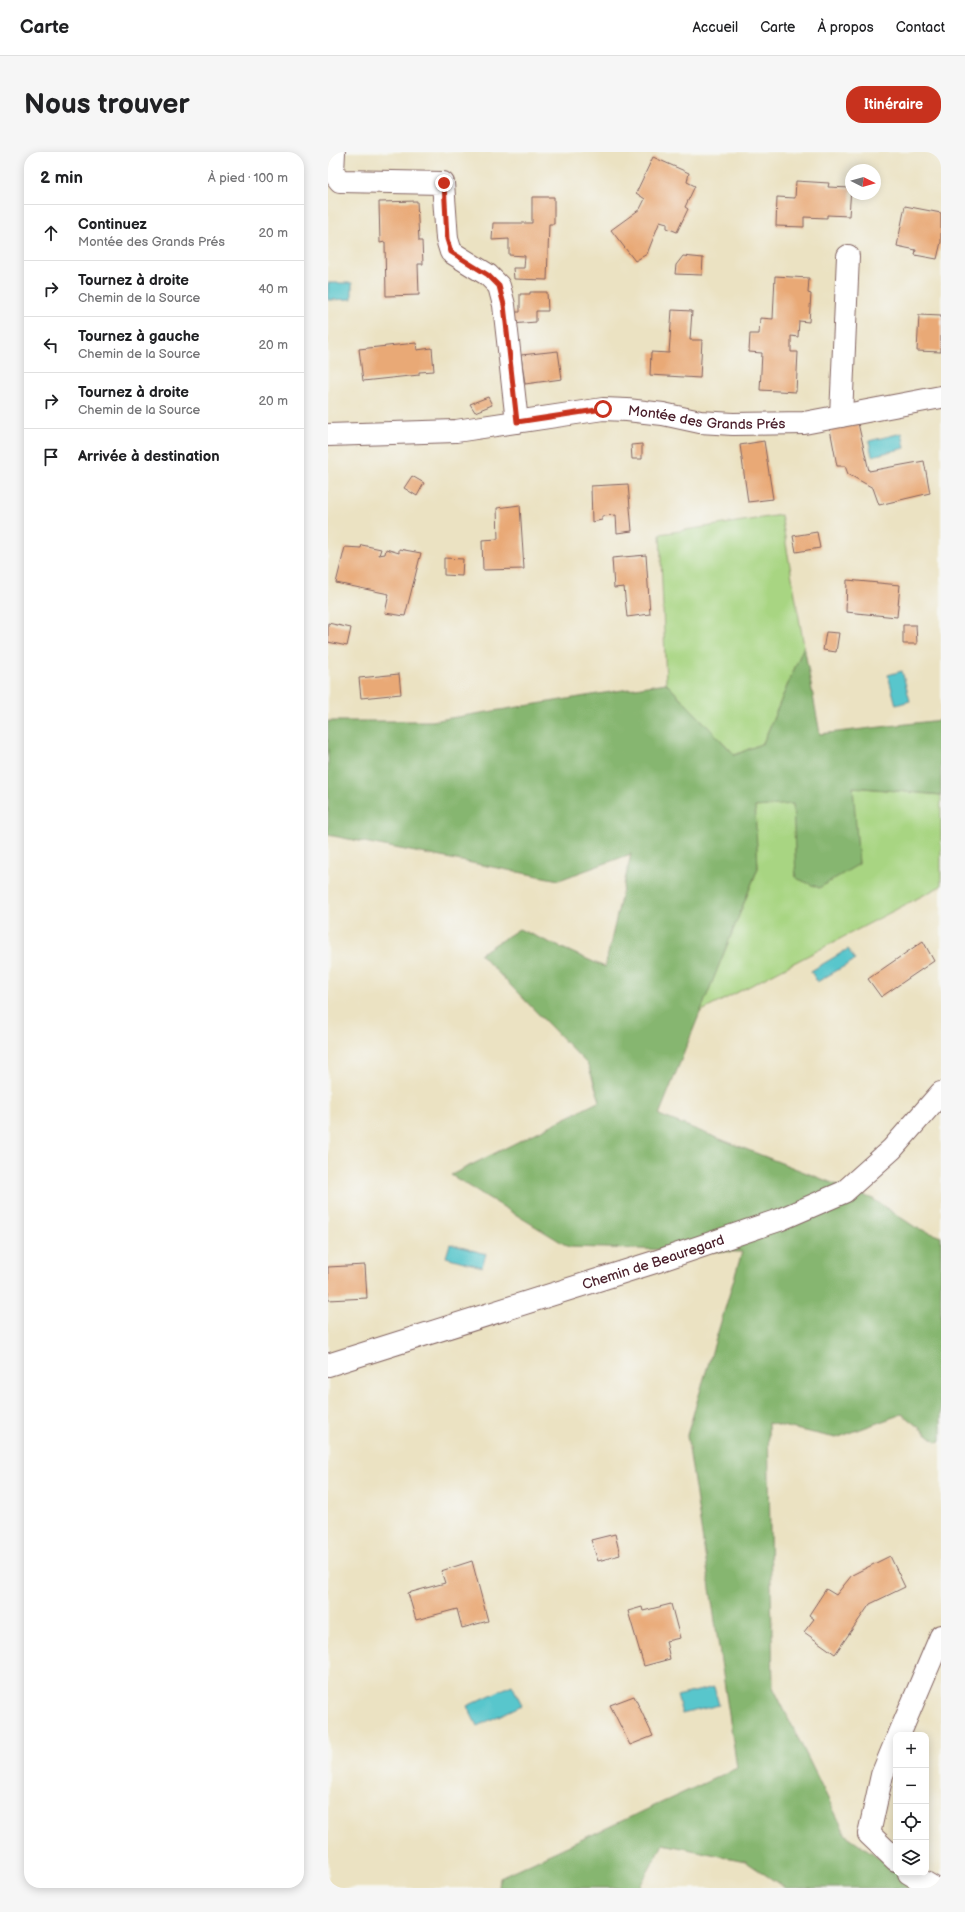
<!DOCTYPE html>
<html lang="fr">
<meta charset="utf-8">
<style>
:root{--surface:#fff;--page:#f6f6f6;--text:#202124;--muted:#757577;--line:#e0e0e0;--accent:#c8321e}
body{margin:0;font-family:"Balsamiq Sans",sans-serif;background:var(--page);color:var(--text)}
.controls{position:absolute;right:12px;bottom:12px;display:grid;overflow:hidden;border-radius:8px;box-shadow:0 2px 10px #0003}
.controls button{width:36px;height:36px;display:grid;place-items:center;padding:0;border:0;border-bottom:1px solid var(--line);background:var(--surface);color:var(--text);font:20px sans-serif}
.compass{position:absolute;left:517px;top:12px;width:36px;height:36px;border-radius:50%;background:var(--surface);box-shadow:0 2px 10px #0003;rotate:96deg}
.stop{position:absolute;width:12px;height:12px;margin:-9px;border:3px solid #c8321e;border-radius:50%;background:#fff}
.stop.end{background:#c8321e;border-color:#fff;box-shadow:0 1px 4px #0008}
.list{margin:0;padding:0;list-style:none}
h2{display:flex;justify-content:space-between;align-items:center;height:52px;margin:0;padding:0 16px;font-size:17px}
h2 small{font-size:13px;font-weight:400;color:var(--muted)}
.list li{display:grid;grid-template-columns:26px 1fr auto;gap:12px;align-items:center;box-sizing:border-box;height:56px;padding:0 16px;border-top:1px solid var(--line)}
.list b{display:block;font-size:15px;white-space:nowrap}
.list p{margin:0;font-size:13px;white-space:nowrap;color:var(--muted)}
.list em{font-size:13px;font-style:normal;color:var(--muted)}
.icon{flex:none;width:22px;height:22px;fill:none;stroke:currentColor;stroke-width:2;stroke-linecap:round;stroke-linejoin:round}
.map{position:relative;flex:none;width:613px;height:1736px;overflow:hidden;border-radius:16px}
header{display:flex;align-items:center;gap:24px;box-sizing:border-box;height:56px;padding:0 20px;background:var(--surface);border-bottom:1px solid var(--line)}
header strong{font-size:19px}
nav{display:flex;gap:22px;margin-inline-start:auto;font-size:14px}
.intro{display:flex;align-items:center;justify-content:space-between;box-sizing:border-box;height:96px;padding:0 24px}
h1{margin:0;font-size:28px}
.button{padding:10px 18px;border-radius:16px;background:var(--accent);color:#fff;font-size:14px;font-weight:700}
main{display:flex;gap:24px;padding:0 24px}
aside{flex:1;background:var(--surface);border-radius:16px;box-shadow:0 2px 10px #0003}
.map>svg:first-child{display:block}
.green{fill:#a8d582;stroke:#797a56}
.forest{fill:#86b670;stroke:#686a4e}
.water{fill:#59c6cc;stroke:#52727c}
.building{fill:#e9a976}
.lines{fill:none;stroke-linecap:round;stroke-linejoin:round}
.minor-casing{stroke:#826360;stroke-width:24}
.minor{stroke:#fff;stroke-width:22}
.route{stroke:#c8321e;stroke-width:5}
.labels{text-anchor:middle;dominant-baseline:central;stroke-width:3.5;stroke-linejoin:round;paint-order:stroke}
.street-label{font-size:14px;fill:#4a1f2b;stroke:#f6f6f2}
</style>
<header>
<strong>Carte</strong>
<nav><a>Accueil</a><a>Carte</a><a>À propos</a><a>Contact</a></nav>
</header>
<div class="intro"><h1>Nous trouver</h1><a class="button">Itinéraire</a></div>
<main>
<aside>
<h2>2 min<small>À pied · 100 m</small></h2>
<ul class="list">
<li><svg class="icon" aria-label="ahead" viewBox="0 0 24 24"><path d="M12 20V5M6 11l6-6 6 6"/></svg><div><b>Continuez</b><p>Montée des Grands Prés</p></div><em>20 m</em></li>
<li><svg class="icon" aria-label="right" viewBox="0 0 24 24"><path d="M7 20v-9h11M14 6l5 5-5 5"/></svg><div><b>Tournez à droite</b><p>Chemin de la Source</p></div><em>40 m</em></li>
<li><svg class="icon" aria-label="left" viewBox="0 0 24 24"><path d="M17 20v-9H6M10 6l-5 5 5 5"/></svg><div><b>Tournez à gauche</b><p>Chemin de la Source</p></div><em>20 m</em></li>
<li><svg class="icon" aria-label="right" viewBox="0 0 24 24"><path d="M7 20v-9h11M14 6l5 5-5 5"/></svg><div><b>Tournez à droite</b><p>Chemin de la Source</p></div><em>20 m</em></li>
<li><svg class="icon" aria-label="arrive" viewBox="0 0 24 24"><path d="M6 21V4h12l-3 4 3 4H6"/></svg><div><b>Arrivée à destination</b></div></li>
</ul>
</aside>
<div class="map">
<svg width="613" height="1736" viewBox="0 0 613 1736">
<rect width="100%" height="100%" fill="#f6f6f2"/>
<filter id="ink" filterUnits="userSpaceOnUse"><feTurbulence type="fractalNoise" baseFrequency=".025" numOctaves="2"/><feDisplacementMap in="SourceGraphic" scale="8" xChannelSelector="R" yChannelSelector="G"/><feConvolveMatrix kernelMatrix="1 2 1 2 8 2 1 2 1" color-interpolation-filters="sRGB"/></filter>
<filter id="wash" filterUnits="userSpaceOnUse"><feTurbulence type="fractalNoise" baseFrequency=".012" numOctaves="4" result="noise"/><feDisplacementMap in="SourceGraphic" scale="16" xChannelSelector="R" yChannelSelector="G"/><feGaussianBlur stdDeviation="0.9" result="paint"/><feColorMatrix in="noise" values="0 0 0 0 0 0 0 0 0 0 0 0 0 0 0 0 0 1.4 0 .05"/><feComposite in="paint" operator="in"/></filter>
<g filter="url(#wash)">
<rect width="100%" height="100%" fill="#ebe2c2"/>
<!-- green -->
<path class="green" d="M453 363 476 494 435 591 407 603 338 531 332 382Z
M524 635 613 643V734L372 860 430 716 426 655 466 651 468 726 531 712Z"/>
<!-- forest -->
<path class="forest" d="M476 494 492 582 613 568V643L525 635 531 712 491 736 468 726 465 652 427 655 430 716 331 963 545 1047 587 1075 613 1085V1289L609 1290 574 1262 508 1286 440 1271 445 1535 518 1683 568 1717V1721H574L596 1736H457L417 1709 335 1692 311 1736H171L172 1725 409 1616 359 1283 414 1100 241 1095 123 1023 272 949 260 913 152 802 191 777 277 815 303 702 231 728 0 683V569H104L338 531 407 603 435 591Z"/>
<!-- water -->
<path class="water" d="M0 131H24V147L0 148Z
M574 281 577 296 544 304 541 289Z
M574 519 582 549 568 553 560 523Z
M520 797 527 808 489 830 483 819Z
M122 1092 158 1102 154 1115 118 1105Z
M184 1533 194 1553 149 1574 139 1554Z
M386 1535 391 1553 354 1562 349 1544Z"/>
<g id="blocks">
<!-- building -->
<path class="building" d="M325 5 361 21 359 30 367 34 357 55 360 57 349 80 339 76V71L332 69 319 102 307 109 283 78 312 57 317 47 308 41Z
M468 29 501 31 500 35 523 36 521 64 499 63V66L476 65V75L448 74 449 45 467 46Z
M204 45H226V72H221L219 128 186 127 185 116H196L197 104 181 103V87L164 88 165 71H204Z
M89 49 91 89H94L95 112H90L91 143 58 144 57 90 52 91 51 50Z
M577 54 613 61V90L609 107 587 103 588 98 569 94Z
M355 104 375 106 374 123 347 122 348 113Z
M447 124 481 126 480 141 483 142 481 170 471 169 470 185 463 184V200H470L468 240 432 238 434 201 421 200 422 182H431L432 166 445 167Z
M202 140H219L220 159H208V170L183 172 182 160H192V142H202Z
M344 158 364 159 362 188H374L372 226 322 223 323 200 341 201Z
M591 163 613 164V200L589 199Z
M88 191 89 198 104 196 106 219 91 220V223L35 229 31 197Z
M230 199 234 227 197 232 193 203Z
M160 245 164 253 147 260 142 252Z
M530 271 541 319 596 309 602 341 551 353 545 336 520 322 517 314H509L502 277Z
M436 289 445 347 420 350 412 293Z
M314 292V307H304L303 293Z
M84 324 96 331 89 344 76 336Z
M300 332 304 379 289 381 288 363 274 364V368L264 370 263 334Z
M192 353 196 417 155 418 154 388 170 387 169 356Z
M489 380 492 396 468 400 465 384Z
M34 393 53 397 51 403 57 402 58 397 71 401V397L93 401 77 464 57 461 61 442 8 431 17 395 33 396Z
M318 403 322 462 299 465 296 435 286 436 284 406Z
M116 406 135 407 134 424 116 423Z
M519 428 572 433 569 465 518 460Z
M0 471 23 476 19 494 0 490Z
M575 473H588L589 492H575Z
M498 480 511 481 508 500 495 498Z
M71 522 73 542 33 546 31 526Z
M595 789 606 809 553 845 540 827Z
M37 1113 39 1146 0 1148V1115Z
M287 1382 292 1403 270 1409 263 1388Z
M562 1404 577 1435 542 1452 507 1502 476 1480 486 1467 481 1463 498 1437 508 1443 524 1423Z
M144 1409 160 1469 134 1476 129 1457 88 1468 80 1441 117 1431 113 1419Z
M343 1452 352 1486 338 1489 342 1507 316 1514 300 1459 314 1455 315 1459Z
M306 1544 325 1584 302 1593 282 1553Z"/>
</g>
</g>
<g filter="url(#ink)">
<use href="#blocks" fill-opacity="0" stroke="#826360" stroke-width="1"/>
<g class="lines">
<!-- minor casing -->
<g class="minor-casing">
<g id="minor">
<path d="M6 0 5 20 12 29 115 31 119 87 123 100 160 123 171 134 176 153 189 270"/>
<path d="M513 264 520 104"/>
<path id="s1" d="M0 283 128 279 275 257 299 258 335 262 372 270 405 272 476 271 613 245"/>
<path id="s2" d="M0 1213 330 1109 451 1068 516 1040 564 997 613 941"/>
<path d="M571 1583 613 1484"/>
<path d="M568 1589 554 1623 541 1682 568 1708"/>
<path d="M581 1721 606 1736"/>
</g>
</g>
<!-- minor -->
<use href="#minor" class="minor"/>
</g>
</g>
<g class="lines" filter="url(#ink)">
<!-- route -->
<path class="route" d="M116 31 119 87 123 100 160 123 171 134 176 153 189 270 275 257"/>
</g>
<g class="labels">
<!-- street labels -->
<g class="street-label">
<text stroke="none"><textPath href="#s1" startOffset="381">Montée des Grands Prés</textPath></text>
<text stroke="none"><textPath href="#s2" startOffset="341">Chemin de Beauregard</textPath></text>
</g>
</g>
</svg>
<div class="controls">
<button>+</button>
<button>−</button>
<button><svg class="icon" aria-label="locate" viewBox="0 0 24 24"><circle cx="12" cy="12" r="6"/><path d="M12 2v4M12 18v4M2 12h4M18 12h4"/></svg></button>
<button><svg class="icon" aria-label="layers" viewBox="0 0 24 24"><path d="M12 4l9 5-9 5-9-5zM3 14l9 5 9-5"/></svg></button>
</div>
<svg class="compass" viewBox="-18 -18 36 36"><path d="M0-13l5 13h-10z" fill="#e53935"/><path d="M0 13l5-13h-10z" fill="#757577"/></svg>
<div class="stop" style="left:275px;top:257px"></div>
<div class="stop end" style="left:116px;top:31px"></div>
</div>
</main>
